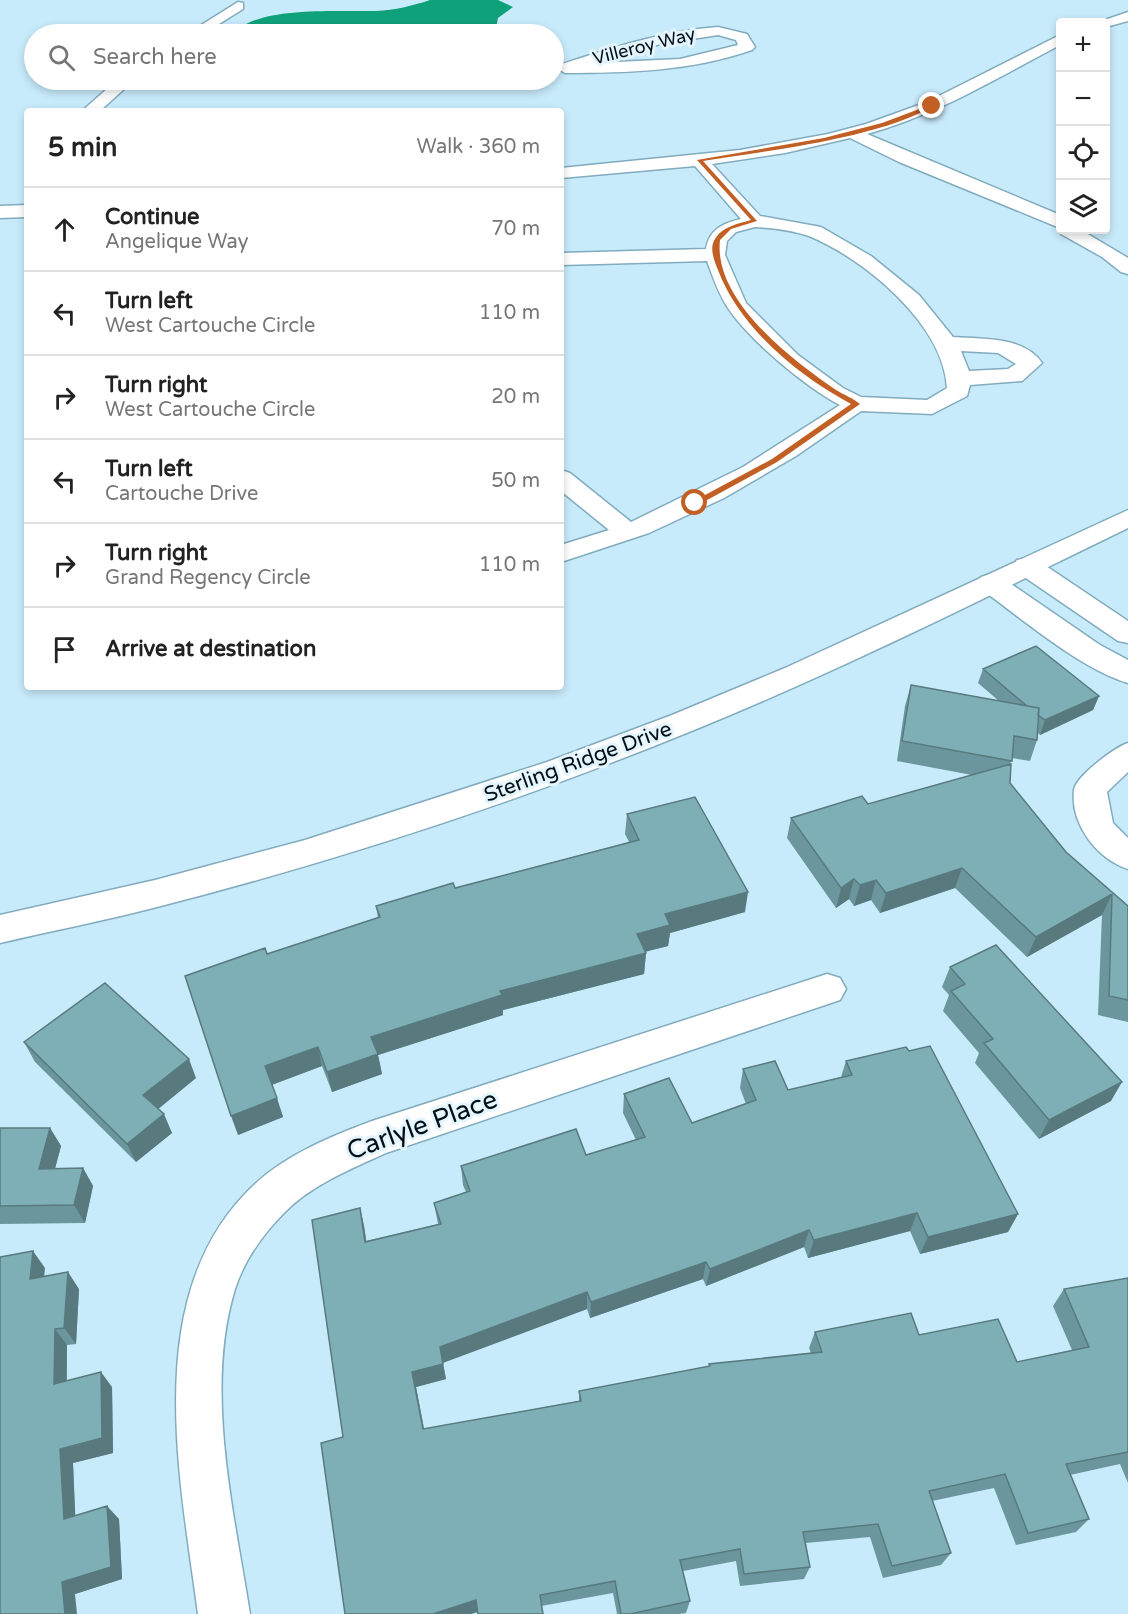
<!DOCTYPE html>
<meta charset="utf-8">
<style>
:root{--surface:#fff;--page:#f6f6f6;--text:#222;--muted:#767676;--line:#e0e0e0}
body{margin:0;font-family:"Varela Round",sans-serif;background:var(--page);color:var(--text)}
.controls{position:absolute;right:18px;top:18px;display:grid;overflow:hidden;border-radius:6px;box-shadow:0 3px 9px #0003}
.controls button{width:54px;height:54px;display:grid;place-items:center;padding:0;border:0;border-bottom:2px solid var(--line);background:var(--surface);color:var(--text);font:30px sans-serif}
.stop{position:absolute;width:18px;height:18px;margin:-14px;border:4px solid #c25f24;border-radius:50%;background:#fff}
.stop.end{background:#c25f24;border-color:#fff;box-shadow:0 2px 6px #0008}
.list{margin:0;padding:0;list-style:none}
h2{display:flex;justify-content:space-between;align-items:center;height:78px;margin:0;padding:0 24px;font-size:26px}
h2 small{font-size:20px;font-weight:400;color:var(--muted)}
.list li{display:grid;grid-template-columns:39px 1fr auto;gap:18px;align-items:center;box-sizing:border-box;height:84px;padding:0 24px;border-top:2px solid var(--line)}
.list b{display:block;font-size:22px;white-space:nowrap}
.list p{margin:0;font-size:20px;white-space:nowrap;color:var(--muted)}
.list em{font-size:20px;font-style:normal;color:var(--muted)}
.icon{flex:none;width:33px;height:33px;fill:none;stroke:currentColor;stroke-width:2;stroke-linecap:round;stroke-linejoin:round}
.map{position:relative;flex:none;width:1128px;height:1614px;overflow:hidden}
.search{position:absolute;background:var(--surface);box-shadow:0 3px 9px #0003;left:24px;top:24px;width:540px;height:66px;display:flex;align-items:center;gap:15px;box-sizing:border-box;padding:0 21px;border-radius:33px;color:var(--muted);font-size:22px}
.panel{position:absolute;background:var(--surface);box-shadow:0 3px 9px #0003;left:24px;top:108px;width:540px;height:582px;border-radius:6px}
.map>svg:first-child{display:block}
.water{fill:#0fa17a}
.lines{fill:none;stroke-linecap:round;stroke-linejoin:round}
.minor-casing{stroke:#81abbe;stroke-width:3}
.tertiary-casing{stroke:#81abbe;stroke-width:3}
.minor{fill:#fff;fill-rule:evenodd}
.tertiary{fill:#fff;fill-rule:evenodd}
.wall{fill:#6c969d}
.shaded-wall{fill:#587a7f}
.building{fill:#7eafb6;stroke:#587a7f;stroke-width:1.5}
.route{fill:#c25f24}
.labels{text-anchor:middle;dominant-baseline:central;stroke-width:6;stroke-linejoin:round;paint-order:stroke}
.far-street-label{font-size:18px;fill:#010e15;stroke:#e4f5fd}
.street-label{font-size:21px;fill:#010e15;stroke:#e4f5fd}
.near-street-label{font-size:26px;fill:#010e15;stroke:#e4f5fd}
</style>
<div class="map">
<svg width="1128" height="1614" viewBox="0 0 1128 1614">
<rect width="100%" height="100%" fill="#c8ebfb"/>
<!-- water -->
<path class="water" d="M430 0H498L513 7 498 18 495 34H234C256 5 342 12 376 11 395 10 412 6 430 0Z"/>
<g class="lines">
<!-- minor casing -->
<g class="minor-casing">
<path id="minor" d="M238 2 243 3V9L203 34H187Z
M1128 12V21L1106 27V22H1099Z
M718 27 747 34 755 47 752 50C691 71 629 73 565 73L557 68 559 65C612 48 663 31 718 27ZM718 35 736 40 738 45 680 59 595 63 660 44Z
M1060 35V45C997 78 937 115 867 134L1060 215V230H1081L1128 258V274L1121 272 1102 257 1061 234 1060 228 899 162 850 138 785 153 712 164 760 216 821 227 871 256 919 295 953 337C981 339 1024 336 1042 363L1022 381 970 385 967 396 932 414 861 411 796 456 724 498 649 533 561 562V545L609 530 561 491V470L570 473 631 522 743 467 840 405C806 387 749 340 728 308 718 293 713 277 707 261L561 265V253L706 249C709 229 724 223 741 219L695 166 561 178V168L740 150 828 134 866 124 927 102ZM755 227C773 228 791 230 809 236 865 259 944 325 947 388L927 400 861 397 843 388 798 355 746 303 725 255 727 241 736 232ZM961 351 998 353 1016 364 1008 369 969 371Z
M117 80H134L100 111H82Z
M27 205V217L0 218V206Z
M1027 558 1037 560 1128 621V643L1118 641 1017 572 1013 566 1017 560Z
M991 574 1001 577 1100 645 1128 660V683C1082 670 1021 618 981 589L977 583 981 577Z
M1128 743V772L1107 792 1113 823 1128 838V869C1097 859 1070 824 1074 790 1075 777 1115 747 1128 743Z
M827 974 840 978 846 989 840 1000 386 1153C351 1169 311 1185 284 1213 263 1234 244 1261 235 1289 204 1390 234 1512 250 1614H198C180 1477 139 1291 255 1184 287 1154 334 1135 375 1120Z"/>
</g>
<!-- tertiary casing -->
<g class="tertiary-casing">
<path id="tertiary" d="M1128 510V528C984 598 842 670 694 730 518 802 337 861 153 908 103 921 51 931 0 943V915L155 880 305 840 547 762 672 715 785 668Z"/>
</g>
<!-- minor -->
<use href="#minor" class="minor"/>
<!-- tertiary -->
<use href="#tertiary" class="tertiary"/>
</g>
<!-- wall -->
<path class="wall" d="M983 669 1099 696 1093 710 1040 735 1038 733 1037 740 1030 761 1012 758 1010 765V783L1066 852 1128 906V1022L1098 1015 1102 915 1027 957 955 888 880 913 871 900 854 906 849 899 836 908 787 838 791 818 868 804 972 775 897 761 905 706 911 685 999 701 978 683Z
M627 814 745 912 670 933 668 946 645 952 646 953 644 974 503 1010V1015L378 1055 382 1074 332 1092 322 1066 272 1085 283 1117 238 1135 378 918 376 906 455 888 629 842 625 834Z
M950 967 1111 1101 1039 1139 975 1063 979 1053 943 1011 949 995 942 987Z
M24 1042 196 1078 158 1109 172 1133 136 1162 35 1062Z
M846 1061 1018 1214 1008 1232 920 1254 910 1231 808 1258 804 1247 706 1286 703 1279 590 1318 587 1309 443 1363 446 1379 416 1387 424 1429 579 1401V1391L709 1367V1364L811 1353 809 1348 815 1332 919 1335 1017 1362 1072 1350 1053 1306 1064 1289 1128 1278V1483L1120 1464 1070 1475 1089 1519 1076 1532 1016 1545 994 1488 932 1501 951 1553 941 1565 883 1578 870 1537 806 1543 810 1567 804 1579 740 1586 736 1561 683 1571 690 1601 686 1613 679 1614H617L613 1593 541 1606 477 1612 471 1614H345L343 1437 360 1208 364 1226 366 1241 438 1224 434 1203 466 1192 463 1185 461 1166 586 1155 636 1140 623 1113 624 1094 692 1123 746 1104 740 1088 743 1069 788 1090 841 1077Z
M0 1128H50L61 1146 55 1169 83 1168 93 1186 85 1223 0 1224Z
M45 1268 44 1277 79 1289 76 1344 67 1345V1380L112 1387 113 1453 73 1463 75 1516 119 1519 122 1579 75 1594 0 1614Z"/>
<!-- shaded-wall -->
<path class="shaded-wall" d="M1099 696 1093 710 1040 735 1045 720Z
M962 868 955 888 880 913 886 893Z
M854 879 849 899 836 908 841 888Z
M876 880 871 900 854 906 860 885Z
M748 892 745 912 670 933 668 946 635 954 637 934 665 914Z
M1112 894 1102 915 1027 957 1036 937Z
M646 953 644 974 503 1010V1015L378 1055 382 1074 332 1092 327 1072 371 1037 500 991Z
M318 1047 322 1066 271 1085 265 1066Z
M189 1059 196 1078 152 1114 143 1095Z
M1122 1082 1111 1101 1039 1139 1049 1120Z
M277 1098 283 1117 238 1135 231 1116Z
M164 1114 172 1133 136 1162 127 1144Z
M50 1128 61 1146 50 1187 39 1169Z
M83 1168 93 1186 85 1223 74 1205Z
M360 1208 364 1226 369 1259 365 1242Z
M917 1213 910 1231 808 1258 814 1240Z
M1018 1214 1008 1232 920 1254 928 1237Z
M809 1230 804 1247 706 1286 710 1269Z
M33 1251 45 1268 42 1296 30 1279Z
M706 1262 703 1279 590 1318 591 1302Z
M68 1272 79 1289 76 1344 64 1328Z
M587 1292V1309L442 1363 440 1347Z
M55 1329 67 1345 66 1399 54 1384Z
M443 1364 446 1379 416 1387 427 1444 412 1372Z
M101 1372 112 1387 113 1453 73 1463 76 1532 64 1519 60 1449Z
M107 1506 119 1519 122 1579 75 1594 77 1614H65L62 1582Z
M476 1600 478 1612 471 1614H433Z"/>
<!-- building -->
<path class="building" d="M1036 646 1099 696 1045 720 1038 715 1039 708 1027 706 983 669Z
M911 685 1039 708 1037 740 1014 736 1012 761 902 741Z
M1011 764 1010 783 1066 852 1128 906V1000L1109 996 1112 894 1036 937 962 868 886 893 876 880 860 885 854 879 841 888 791 818 862 796 868 804Z
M695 797 748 892 665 914 670 925 637 934 646 953 500 991 502 995 371 1037 378 1054 327 1072 318 1047 265 1066 277 1098 231 1116 185 976 265 948 267 954 380 917 376 906 453 883 455 888 639 840 627 814Z
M996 945 1122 1082 1049 1120 984 1043 993 1039 951 991 965 984 950 967Z
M105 983 189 1059 143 1095 164 1114 127 1144 24 1042Z
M930 1046 1018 1214 928 1237 917 1213 814 1240 809 1230 710 1269 706 1262 591 1302 587 1292 440 1347 443 1364 412 1372 423 1429 581 1401 579 1391 710 1366 709 1364 822 1352 815 1332 911 1313 919 1335 998 1319 1017 1362 1089 1347 1064 1289 1128 1278V1452L1066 1464 1089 1519 1028 1533 1005 1474 929 1491 951 1553 892 1566 878 1524 803 1532 810 1567 744 1574 740 1549 680 1560 690 1601 630 1614H621L615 1581 540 1595 543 1614H478L476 1600 433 1614H345L321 1443 343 1437 312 1220 360 1208 365 1242 441 1224 434 1203 470 1191 461 1166 576 1129 586 1155 645 1137 624 1094 669 1078 692 1123 756 1100 743 1069 775 1061 788 1090 852 1075 846 1061 906 1047 909 1051Z
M0 1128H50L39 1169 83 1168 74 1205 0 1206Z
M33 1251 30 1279 68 1272 64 1328 55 1329 54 1384 101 1372 102 1438 60 1449 64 1519 107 1506 111 1567 62 1582 65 1614H0V1257Z"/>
<!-- route -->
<path class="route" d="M930 105 934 106C875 139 771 150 703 161L757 221 731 229 720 240C713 300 792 360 836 390 844 395 853 398 860 404L777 462 698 505H692V502L772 459 851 404C797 375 740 328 718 270 714 260 709 248 715 239 723 226 738 224 751 220L697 160 824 138 882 123Z"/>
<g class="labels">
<!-- far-street labels -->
<g class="far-street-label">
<text transform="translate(644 46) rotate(-14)">Villeroy Way</text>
</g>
<!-- street labels -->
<g class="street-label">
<text transform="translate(578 762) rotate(-20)">Sterling Ridge Drive</text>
</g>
<!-- near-street labels -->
<g class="near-street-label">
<text transform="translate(422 1125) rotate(-20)">Carlyle Place</text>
</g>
</g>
</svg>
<div class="controls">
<button>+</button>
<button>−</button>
<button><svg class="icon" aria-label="locate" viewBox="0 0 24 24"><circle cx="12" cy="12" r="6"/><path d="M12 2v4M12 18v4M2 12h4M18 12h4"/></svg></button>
<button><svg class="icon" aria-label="layers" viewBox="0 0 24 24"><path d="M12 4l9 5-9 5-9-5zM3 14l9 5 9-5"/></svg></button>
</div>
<div class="stop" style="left:695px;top:503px"></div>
<div class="stop end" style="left:932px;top:106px"></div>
<div class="search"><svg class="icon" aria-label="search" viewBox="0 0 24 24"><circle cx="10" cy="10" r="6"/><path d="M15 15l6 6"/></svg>Search here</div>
<section class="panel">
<h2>5 min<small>Walk · 360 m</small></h2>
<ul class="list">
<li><svg class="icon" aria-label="ahead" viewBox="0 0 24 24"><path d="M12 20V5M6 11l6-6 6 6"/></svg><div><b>Continue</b><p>Angelique Way</p></div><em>70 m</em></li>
<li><svg class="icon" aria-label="left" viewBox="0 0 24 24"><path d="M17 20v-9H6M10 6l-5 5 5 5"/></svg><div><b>Turn left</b><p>West Cartouche Circle</p></div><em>110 m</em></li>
<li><svg class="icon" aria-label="right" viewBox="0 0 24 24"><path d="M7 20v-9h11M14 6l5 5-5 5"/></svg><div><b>Turn right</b><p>West Cartouche Circle</p></div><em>20 m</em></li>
<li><svg class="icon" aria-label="left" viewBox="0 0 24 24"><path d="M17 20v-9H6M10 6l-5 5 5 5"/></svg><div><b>Turn left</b><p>Cartouche Drive</p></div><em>50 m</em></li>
<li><svg class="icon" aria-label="right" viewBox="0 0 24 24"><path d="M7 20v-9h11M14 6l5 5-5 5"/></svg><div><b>Turn right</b><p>Grand Regency Circle</p></div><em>110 m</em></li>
<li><svg class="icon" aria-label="arrive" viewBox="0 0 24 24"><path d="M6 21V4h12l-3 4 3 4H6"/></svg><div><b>Arrive at destination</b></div></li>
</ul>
</section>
</div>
